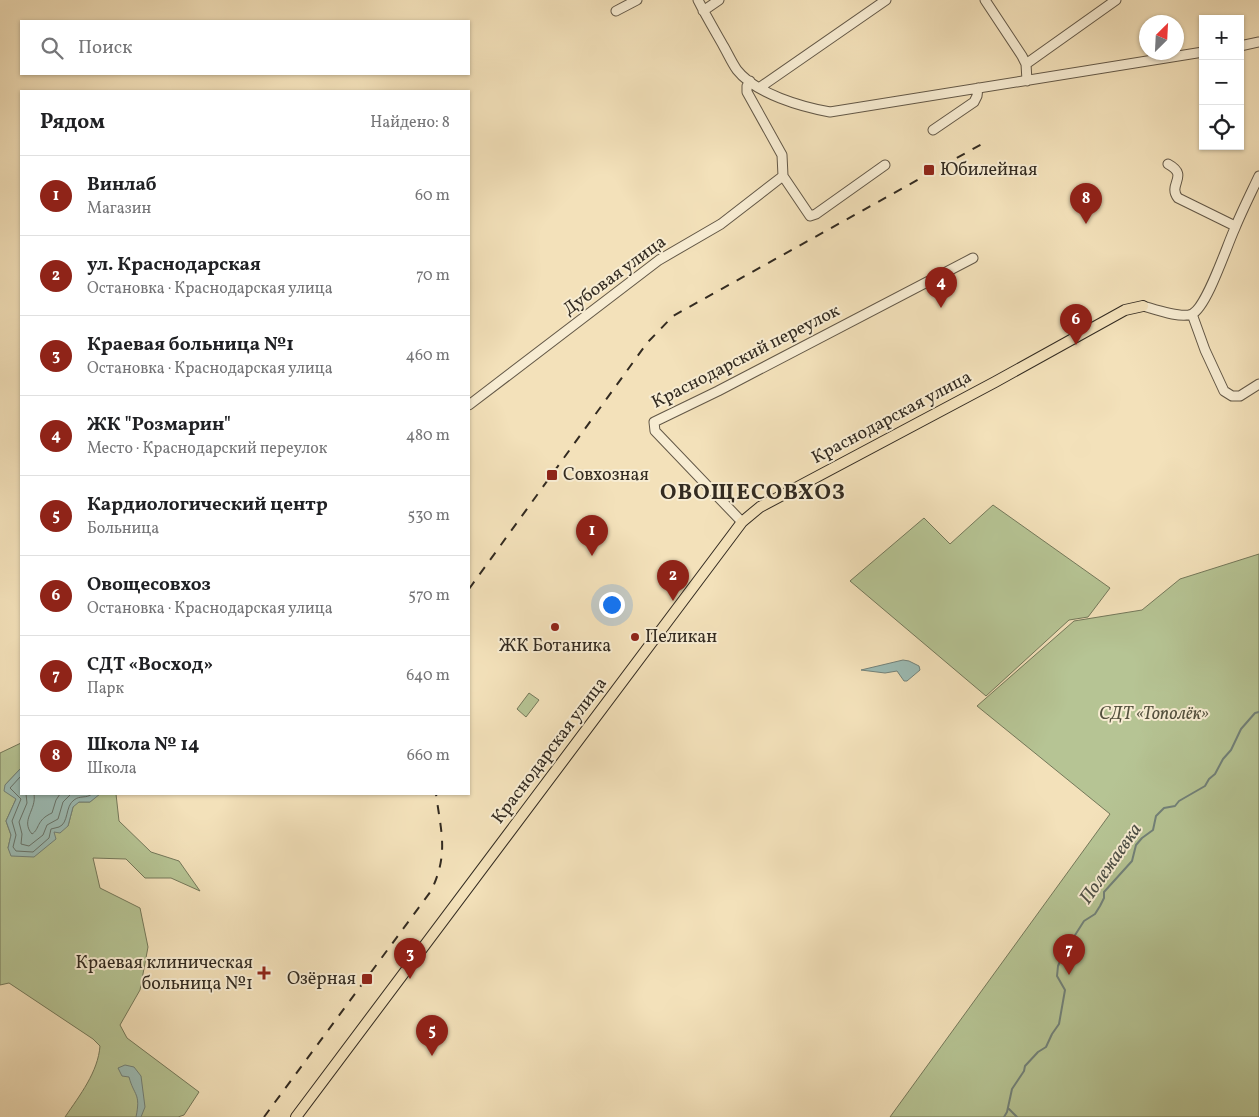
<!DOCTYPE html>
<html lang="ru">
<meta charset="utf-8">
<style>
:root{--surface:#fff;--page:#f2f2f2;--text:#202124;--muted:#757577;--line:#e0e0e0;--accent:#8f2418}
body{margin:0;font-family:Vollkorn,serif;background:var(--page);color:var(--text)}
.controls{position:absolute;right:15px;top:15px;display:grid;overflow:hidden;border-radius:0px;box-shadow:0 1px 4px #0004}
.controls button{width:45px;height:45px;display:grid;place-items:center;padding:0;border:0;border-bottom:1px solid var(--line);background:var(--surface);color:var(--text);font:25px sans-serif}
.compass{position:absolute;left:1139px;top:15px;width:45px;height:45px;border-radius:50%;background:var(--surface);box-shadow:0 1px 4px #0004;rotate:24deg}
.you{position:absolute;left:611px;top:604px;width:18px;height:18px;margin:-12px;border:4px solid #fff;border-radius:50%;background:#1a73e8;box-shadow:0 0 0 8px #1a73e833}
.badge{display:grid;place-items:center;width:32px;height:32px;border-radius:50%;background:var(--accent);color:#fff;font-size:16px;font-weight:700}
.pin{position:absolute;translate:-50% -41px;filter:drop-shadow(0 1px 2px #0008)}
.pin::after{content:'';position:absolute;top:26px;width:18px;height:15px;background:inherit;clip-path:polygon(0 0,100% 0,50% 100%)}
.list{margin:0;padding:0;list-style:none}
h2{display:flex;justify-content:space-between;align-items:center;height:65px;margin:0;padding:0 20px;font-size:21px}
h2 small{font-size:16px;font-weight:400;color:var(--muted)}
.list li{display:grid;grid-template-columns:32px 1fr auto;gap:15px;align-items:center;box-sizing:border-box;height:80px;padding:0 20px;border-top:1px solid var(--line)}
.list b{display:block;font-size:19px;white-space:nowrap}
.list p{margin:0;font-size:16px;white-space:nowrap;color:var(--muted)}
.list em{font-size:16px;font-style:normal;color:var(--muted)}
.icon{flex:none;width:28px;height:28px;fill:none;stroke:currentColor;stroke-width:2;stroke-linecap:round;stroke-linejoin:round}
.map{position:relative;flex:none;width:1259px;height:1117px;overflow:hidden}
.search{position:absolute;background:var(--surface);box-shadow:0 1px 4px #0004;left:20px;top:20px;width:450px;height:55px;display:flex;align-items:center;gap:12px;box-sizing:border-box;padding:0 18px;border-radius:0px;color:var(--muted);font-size:19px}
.panel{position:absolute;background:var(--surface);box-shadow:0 1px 4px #0004;left:20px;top:90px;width:450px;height:705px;border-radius:0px}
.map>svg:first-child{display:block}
.green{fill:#b6c494;stroke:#74785a}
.water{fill:#9cbcb5;stroke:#72827a}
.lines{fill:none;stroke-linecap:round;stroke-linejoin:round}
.shore{stroke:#68746b;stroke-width:1}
.stream{stroke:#72827a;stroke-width:2}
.minor-casing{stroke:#635847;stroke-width:11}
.major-casing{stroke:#332b21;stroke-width:12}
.minor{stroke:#f7ecd2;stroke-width:9}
.major{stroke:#f3e1ba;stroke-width:10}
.rail{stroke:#332b21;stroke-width:2;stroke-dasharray:9 9;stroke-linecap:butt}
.poi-dot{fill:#8f2418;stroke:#f7ecd2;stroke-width:2}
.labels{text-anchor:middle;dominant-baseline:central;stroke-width:4;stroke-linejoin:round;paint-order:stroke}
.poi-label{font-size:18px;fill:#332b21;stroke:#f7ecd2;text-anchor:start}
.street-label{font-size:18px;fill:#332b21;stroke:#f7ecd2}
.park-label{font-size:18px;font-style:italic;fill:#54513e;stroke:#f7ecd2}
.water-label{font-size:19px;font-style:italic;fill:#4d4f46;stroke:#f7ecd2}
.district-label{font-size:22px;font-weight:bold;letter-spacing:1px;fill:#332b21;stroke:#f7ecd2}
</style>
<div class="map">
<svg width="1259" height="1117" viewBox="0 0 1259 1117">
<rect width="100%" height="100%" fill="#f3e1ba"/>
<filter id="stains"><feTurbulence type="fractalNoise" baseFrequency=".004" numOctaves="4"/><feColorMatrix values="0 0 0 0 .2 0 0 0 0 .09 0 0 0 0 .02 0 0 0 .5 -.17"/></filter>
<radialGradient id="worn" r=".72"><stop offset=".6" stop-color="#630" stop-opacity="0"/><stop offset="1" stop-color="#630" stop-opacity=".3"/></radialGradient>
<!-- green -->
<path class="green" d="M993 505 1110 588 1088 617 1069 620 986 696 850 581 924 518 950 544Z
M1259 554V1117H890L1110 814 977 706 1074 621 1142 610 1180 579Z
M529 693 539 700 526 717 517 709Z
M21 743V768L5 785 16 799 6 821 11 835 8 848 68 826 73 807 78 802H90L99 794H116L119 821 151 852 179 861 200 891 171 878H145L126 859 93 858 100 888 140 908 148 947 140 990 120 1025 127 1038 199 1092 184 1115 178 1117H65C80 1095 98 1072 100 1046L93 1039 9 983 0 985V753Z"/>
<!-- water -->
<path class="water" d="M903 660 909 661 919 666 920 670 907 681H904L897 671 885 673 861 670Z
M21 768V794H100L90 802H79L73 807 68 826 60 833 54 832 56 839 34 857 11 856 8 848 11 835 6 821 16 799 4 791 5 785Z
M125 1065 134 1067 141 1076 145 1107 141 1117H136C141 1093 134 1096 129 1077L122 1076 118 1068Z"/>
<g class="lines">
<!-- shore -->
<path class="shore" d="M21 776 10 788 21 799 12 821 16 835 13 847 16 851 33 852 49 838 51 829C54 828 56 828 59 827 69 823 65 806 74 800 80 795 86 799 92 794
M26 794 27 803 19 822 22 834 21 844 29 846 43 835 47 825 58 819 63 802 71 794
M34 794C37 810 20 820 32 834 40 829 36 820 52 813L56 800 60 794"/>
<!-- stream -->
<path class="stream" d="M1008 1108 1017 1117
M1004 1117 1007 1112 1012 1089 1024 1071 1025 1066 1038 1052 1046 1047 1052 1034 1059 1024 1065 990 1057 976 1058 966 1063 954 1084 921 1095 914 1100 906 1104 898V892L1132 861 1136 845 1142 838 1153 830 1156 816 1164 808 1175 806 1179 801 1205 786 1209 779 1215 774 1223 759 1231 750 1241 729 1255 713 1259 712"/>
<!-- minor casing -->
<g class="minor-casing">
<path id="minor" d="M698 0C706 16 715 31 724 47 728 54 732 63 737 70 756 94 802 107 830 112L1203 52
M985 0 1022 56 1026 64 1027 81
M616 11 637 0
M703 11 719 0
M1240 46 1259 42
M1026 64 1116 0
M750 81 747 86V92L782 155 783 176 810 216 816 214 885 165
M759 88 886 0
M933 130 974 102 977 96 978 88
M1168 164C1190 176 1167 184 1178 198L1235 226
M1143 306C1154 309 1181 319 1192 314 1207 307 1227 245 1235 228 1242 211 1251 193 1259 176
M1192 314 1205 350 1224 391 1232 396H1240L1259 384
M469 405 659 260 721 224 783 176
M742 522 655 431 654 422 718 391 973 258"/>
</g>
<!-- major casing -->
<g class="major-casing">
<path id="major" d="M296 1117 742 522 760 507 995 382 1125 310 1143 306"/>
</g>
<!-- minor -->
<use href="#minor" class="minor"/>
<!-- major -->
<use href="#major" class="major"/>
<!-- rail -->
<path class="rail" d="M469 589 647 343 673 316 982 144
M264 1117 431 891C449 854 441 832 436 794"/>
</g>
<!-- markers -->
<g class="poi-dot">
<rect x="923" y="164" width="12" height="12" rx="2.5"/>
<rect x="546" y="469" width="12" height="12" rx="2.5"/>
<circle cx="555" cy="627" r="5"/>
<circle cx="635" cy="637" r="5"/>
<path d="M261.5 965.5h5v5h5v5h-5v5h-5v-5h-5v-5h5z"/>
<rect x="361" y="973" width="12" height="12" rx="2.5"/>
</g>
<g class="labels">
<!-- poi labels -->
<g class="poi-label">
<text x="940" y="170">Юбилейная</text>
<text x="563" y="475">Совхозная</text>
<text x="645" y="637">Пеликан</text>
<text x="555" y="646" text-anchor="middle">ЖК Ботаника</text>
<text x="253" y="963" text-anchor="end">Краевая клиническая<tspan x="253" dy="21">больница №1</tspan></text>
<text x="356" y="979" text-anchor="end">Озёрная</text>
</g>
<!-- street labels -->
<g class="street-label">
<text transform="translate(615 276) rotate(-36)">Дубовая улица</text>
<text transform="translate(746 357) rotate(-27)">Краснодарский переулок</text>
<text transform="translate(892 418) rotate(-28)">Краснодарская улица</text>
<text transform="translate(550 751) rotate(-53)">Краснодарская улица</text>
</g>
<!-- park labels -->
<g class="park-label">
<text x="1154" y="714">СДТ «Тополёк»</text>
</g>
<!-- water labels -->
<g class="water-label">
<text transform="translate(1111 864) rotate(-55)">Полежаевка</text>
</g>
<!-- district labels -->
<g class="district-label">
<text x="753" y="493">ОВОЩЕСОВХОЗ</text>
</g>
</g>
<rect width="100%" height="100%" filter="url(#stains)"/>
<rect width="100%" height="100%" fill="url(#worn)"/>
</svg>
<div class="controls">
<button>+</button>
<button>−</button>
<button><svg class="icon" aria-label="locate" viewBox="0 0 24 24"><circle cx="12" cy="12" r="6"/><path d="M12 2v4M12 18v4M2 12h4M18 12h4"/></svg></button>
</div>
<svg class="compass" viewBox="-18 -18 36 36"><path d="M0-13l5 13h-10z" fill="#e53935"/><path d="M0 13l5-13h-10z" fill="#757577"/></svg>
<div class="you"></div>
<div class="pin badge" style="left:592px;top:556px">1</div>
<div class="pin badge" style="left:673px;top:601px">2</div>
<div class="pin badge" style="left:410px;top:979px">3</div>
<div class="pin badge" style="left:941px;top:308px">4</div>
<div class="pin badge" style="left:432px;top:1056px">5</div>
<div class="pin badge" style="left:1076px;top:345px">6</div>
<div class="pin badge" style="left:1069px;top:975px">7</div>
<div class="pin badge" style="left:1086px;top:224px">8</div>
<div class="search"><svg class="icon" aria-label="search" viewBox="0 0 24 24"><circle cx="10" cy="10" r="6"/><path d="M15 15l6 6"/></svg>Поиск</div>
<section class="panel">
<h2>Рядом<small>Найдено: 8</small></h2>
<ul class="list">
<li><span class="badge">1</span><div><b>Винлаб</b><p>Магазин</p></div><em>60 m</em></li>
<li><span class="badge">2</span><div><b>ул. Краснодарская</b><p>Остановка · Краснодарская улица</p></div><em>70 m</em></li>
<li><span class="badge">3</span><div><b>Краевая больница №1</b><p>Остановка · Краснодарская улица</p></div><em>460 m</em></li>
<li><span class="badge">4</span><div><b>ЖК &quot;Розмарин&quot;</b><p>Место · Краснодарский переулок</p></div><em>480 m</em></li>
<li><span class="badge">5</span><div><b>Кардиологический центр</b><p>Больница</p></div><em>530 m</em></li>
<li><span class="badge">6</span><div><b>Овощесовхоз</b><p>Остановка · Краснодарская улица</p></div><em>570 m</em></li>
<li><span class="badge">7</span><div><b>СДТ «Восход»</b><p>Парк</p></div><em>640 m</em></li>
<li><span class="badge">8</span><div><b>Школа № 14</b><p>Школа</p></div><em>660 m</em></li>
</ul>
</section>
</div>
